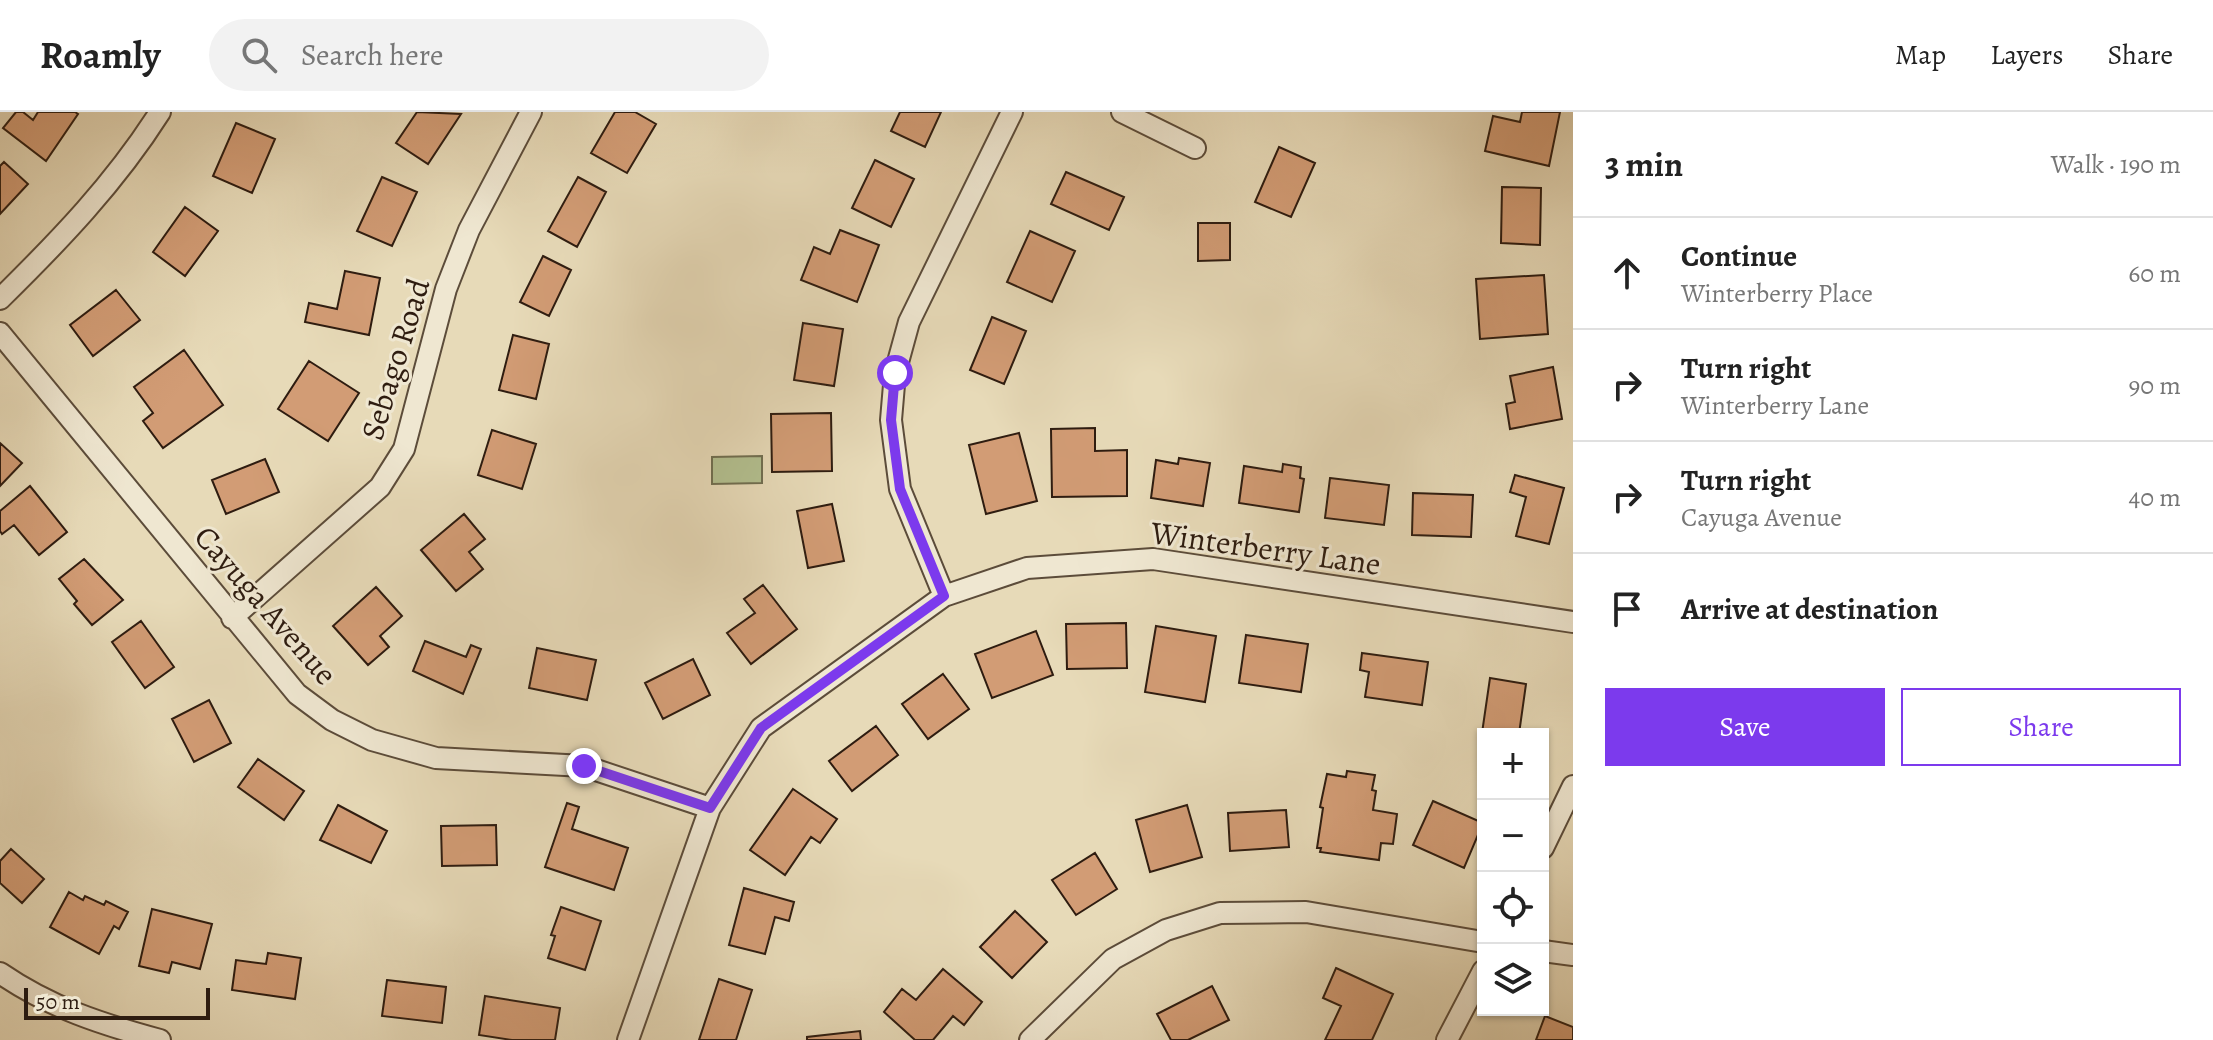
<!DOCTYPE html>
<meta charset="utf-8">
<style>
:root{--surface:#fff;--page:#f2f2f2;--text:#222;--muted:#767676;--line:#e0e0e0;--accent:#7c3aed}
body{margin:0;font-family:Alegreya,serif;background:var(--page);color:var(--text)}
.controls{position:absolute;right:24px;bottom:24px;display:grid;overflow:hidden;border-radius:0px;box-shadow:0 2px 6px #0004}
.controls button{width:72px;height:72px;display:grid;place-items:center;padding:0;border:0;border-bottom:2px solid var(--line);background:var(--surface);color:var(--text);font:40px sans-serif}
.scale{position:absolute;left:24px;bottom:20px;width:186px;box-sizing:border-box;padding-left:8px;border:4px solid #2e1c10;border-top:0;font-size:22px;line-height:28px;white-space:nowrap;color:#2e1c10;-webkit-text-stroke:6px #efe7d1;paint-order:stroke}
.stop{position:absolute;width:24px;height:24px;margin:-18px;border:6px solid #7c3aed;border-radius:50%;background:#fff}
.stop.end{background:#7c3aed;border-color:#fff;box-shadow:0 2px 8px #0008}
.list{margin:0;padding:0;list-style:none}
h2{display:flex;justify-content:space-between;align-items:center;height:104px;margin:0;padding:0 32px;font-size:34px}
h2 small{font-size:26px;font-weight:400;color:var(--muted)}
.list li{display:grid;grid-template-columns:52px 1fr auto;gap:24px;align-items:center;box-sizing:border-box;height:112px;padding:0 32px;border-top:2px solid var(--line)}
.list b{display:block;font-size:30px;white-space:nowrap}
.list p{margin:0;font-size:26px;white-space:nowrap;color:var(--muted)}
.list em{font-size:26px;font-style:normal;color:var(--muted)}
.actions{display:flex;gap:16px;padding:24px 32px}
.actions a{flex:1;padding:18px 0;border:2px solid var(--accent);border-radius:0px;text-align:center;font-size:28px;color:var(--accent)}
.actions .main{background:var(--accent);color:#fff}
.icon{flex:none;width:44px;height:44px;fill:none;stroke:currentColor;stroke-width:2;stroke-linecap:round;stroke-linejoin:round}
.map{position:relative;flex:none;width:1573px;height:928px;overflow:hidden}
header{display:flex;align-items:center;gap:48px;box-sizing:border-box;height:112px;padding:0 40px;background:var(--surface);border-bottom:2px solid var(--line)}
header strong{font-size:38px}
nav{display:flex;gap:44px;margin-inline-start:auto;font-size:28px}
.search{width:560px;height:72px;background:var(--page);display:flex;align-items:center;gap:20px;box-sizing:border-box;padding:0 28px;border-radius:44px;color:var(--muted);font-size:30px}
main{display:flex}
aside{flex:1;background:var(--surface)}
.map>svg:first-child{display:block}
.green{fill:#b3c090;stroke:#706e50;stroke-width:2}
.building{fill:#d29c75;stroke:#2e1c10;stroke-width:2}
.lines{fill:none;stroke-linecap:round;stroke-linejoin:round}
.minor-casing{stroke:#5c4c3a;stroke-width:24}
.minor{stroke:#efe7d1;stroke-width:20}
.route{stroke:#7c3aed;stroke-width:10}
.labels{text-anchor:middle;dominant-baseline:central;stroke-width:6;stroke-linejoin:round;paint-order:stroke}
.street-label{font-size:32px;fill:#2e1c10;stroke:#efe7d1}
</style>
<header>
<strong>Roamly</strong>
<div class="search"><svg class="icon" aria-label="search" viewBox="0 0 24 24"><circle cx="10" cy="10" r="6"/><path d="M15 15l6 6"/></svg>Search here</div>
<nav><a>Map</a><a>Layers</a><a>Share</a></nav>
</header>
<main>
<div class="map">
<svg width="1573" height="928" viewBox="0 0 1573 928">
<rect width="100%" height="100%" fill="#e7dab8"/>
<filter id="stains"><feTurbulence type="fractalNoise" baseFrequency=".0025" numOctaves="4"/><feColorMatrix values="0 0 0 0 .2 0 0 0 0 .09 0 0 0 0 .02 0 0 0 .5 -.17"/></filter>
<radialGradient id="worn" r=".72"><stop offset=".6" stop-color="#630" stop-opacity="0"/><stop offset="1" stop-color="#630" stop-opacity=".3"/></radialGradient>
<!-- green -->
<path class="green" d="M762 344V371L712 372V345Z"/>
<!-- building -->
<path class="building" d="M16 0H23L33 8 38 0H75L78 2 46 49 3 16Z
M417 0 461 2 428 52 396 31Z
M615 0H635L656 12 627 61 591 41Z
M900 0H941L925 35 891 19Z
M1522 0H1560L1549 54 1485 39 1493 4 1520 10Z
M236 11 275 27 252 81 213 64Z
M1279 35 1315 51 1291 105 1255 90Z
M875 48 914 67 891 115 852 96Z
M4 50 28 72 0 102V54Z
M1066 60 1124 85 1109 118 1051 92Z
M382 65 417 80 392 134 357 119Z
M578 65 606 80 577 135 548 119Z
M1502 75 1541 76 1540 133 1501 131Z
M185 95 218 119 185 164 153 140Z
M1198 111H1230V148L1198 149Z
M840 118 879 133 857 190 801 168 814 135 830 142Z
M1030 119 1075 139 1052 190 1007 170Z
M543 144 571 158 549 204 520 190Z
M345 159 380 166 369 223 305 210 309 191 337 197Z
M1544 163 1548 222 1480 227 1476 167Z
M116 178 140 208 93 244 70 213Z
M992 205 1026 219 1004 272 970 258Z
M803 211 843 217 834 274 794 268Z
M513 223 549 232 536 287 499 278Z
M184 238 223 293 163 336 143 309 153 301 134 275Z
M309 249 359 281 328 329 278 297Z
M1553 255 1562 307 1510 317 1506 292 1515 290 1510 264Z
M831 301 832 359 772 360 771 302Z
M1095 316V339L1127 338V384L1052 385 1051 317Z
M492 318 536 332 522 377 478 363Z
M1019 321 1037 389 986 402 969 333Z
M0 331 22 351 0 374Z
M1179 346 1210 351 1203 394 1151 386 1156 348 1178 352Z
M265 347 279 380 226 402 212 368Z
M1283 352 1301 355 1300 366 1304 367 1299 400 1239 391 1244 354 1282 360Z
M1515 363 1564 376 1549 432 1516 424 1526 385 1510 380Z
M1330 366 1389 373 1384 413 1325 406Z
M30 374 67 420 39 443 14 413 2 422 0 419V399Z
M1413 381 1473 383 1471 425 1412 423Z
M832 392 844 449 808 456 797 399Z
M464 402 485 427 469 440 483 457 456 479 421 438Z
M84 447 123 488 92 513 74 492 77 489 59 467Z
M763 473 797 517 751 552 727 521 755 501 744 487Z
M376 475 402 504 380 524 389 535 368 553 333 514Z
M141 509 174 555 145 576 112 530Z
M1126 511 1127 556 1067 557 1066 512Z
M1156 514 1216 524 1205 590 1145 580Z
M1036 519 1053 563 992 586 975 542Z
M1246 523 1308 532 1301 580 1239 571Z
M425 529 466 545 471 533 481 537 463 582 413 559Z
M537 536 596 548 587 588 529 576Z
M1362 541 1428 550 1422 593 1365 585 1369 560 1360 558Z
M693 547 710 583 663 607 645 571Z
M943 562 969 597 928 627 902 592Z
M1490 566 1526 572 1519 622 1482 621Z
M209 588 231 631 194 650 172 607Z
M876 614 898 643 852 679 829 649Z
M258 647 304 679 284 708 238 675Z
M1347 659 1375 663 1372 678 1376 679 1373 698 1397 702 1393 732 1381 731 1379 748 1320 740 1321 736H1317L1323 696 1320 695 1327 662 1346 665Z
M793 677 837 707 820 731 811 725 785 763 750 738Z
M1433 689 1483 711 1464 756 1413 733Z
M567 691 579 695 572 717 628 736 614 778 545 755Z
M338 693 387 719 371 751 320 728Z
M1187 693 1202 745 1150 760 1136 708Z
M1286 698 1289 735 1230 739 1228 701Z
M496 713 497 753 442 754 441 714Z
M11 737 44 767 22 791 0 771V749Z
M1095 741 1117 777 1076 803 1052 768Z
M744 776 794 790 789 809 775 805 765 842 729 833Z
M69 780 83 788 85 784 104 793 106 789 128 800 119 817 114 814 99 842 50 815Z
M561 795 601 809 585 858 548 846 555 824 551 823Z
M152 797 212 812 200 857 172 850 169 861 139 854Z
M1015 799 1047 830 1012 866 980 835Z
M268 841 301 846 295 887 232 878 236 848 266 852Z
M1336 856 1393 882 1372 928H1325L1341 894 1323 886Z
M943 857 982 890 964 913 953 904 933 928H915L884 900 902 877 916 888Z
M719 867 752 878 736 928H699Z
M387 868 446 875 442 911 382 904Z
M1212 874 1229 908 1188 928H1171L1157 902Z
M485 884 560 896 555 928H512L479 923Z
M1545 904 1573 915V928H1536Z
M860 919 861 928H807V925Z"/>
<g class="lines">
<!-- minor casing -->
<g class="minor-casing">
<path id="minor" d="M1122 0 1195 36
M0 187C59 129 115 71 160 0
M0 221 297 582 332 608 372 628 436 646 584 654 710 696
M944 484 900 377 891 308 895 261 909 210 1012 0
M232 506 380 375 404 337 446 177 469 118 531 0
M1543 736 1573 674
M1543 839 1573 843
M0 861C51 896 101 912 160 928
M628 928 710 696 761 616 944 484 1027 456 1153 447 1573 510
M1030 928 1113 847 1166 818 1220 801 1306 800 1483 830
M1447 928 1483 859"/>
</g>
<!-- minor -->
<use href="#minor" class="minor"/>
</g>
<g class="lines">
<!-- route -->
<path class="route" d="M584 654 710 696 761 616 944 484 900 377 891 308 895 261"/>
</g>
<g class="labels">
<!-- street labels -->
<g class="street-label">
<text transform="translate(395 247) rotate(-73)">Sebago Road</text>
<text transform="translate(1266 436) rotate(8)">Winterberry Lane</text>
<text transform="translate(266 493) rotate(49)">Cayuga Avenue</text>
</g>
</g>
<rect width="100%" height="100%" filter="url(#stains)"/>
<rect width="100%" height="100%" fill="url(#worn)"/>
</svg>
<div class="controls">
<button>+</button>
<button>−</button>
<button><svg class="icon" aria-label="locate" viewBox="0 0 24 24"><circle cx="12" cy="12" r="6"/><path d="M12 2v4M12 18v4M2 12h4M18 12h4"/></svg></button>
<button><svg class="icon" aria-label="layers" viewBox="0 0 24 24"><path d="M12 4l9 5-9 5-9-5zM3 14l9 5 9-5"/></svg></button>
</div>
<div class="scale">50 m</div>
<div class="stop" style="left:895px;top:261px"></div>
<div class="stop end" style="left:584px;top:654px"></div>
</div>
<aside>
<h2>3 min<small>Walk · 190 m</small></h2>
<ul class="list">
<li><svg class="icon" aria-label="ahead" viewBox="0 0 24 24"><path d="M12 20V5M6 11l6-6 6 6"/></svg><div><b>Continue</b><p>Winterberry Place</p></div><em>60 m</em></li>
<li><svg class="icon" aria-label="right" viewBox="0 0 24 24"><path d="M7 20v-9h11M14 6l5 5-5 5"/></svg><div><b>Turn right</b><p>Winterberry Lane</p></div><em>90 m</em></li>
<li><svg class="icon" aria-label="right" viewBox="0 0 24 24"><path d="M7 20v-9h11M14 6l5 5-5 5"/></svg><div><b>Turn right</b><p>Cayuga Avenue</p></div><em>40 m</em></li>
<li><svg class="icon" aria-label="arrive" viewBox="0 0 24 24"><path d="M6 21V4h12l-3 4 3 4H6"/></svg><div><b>Arrive at destination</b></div></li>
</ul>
<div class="actions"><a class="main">Save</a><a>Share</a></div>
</aside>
</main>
